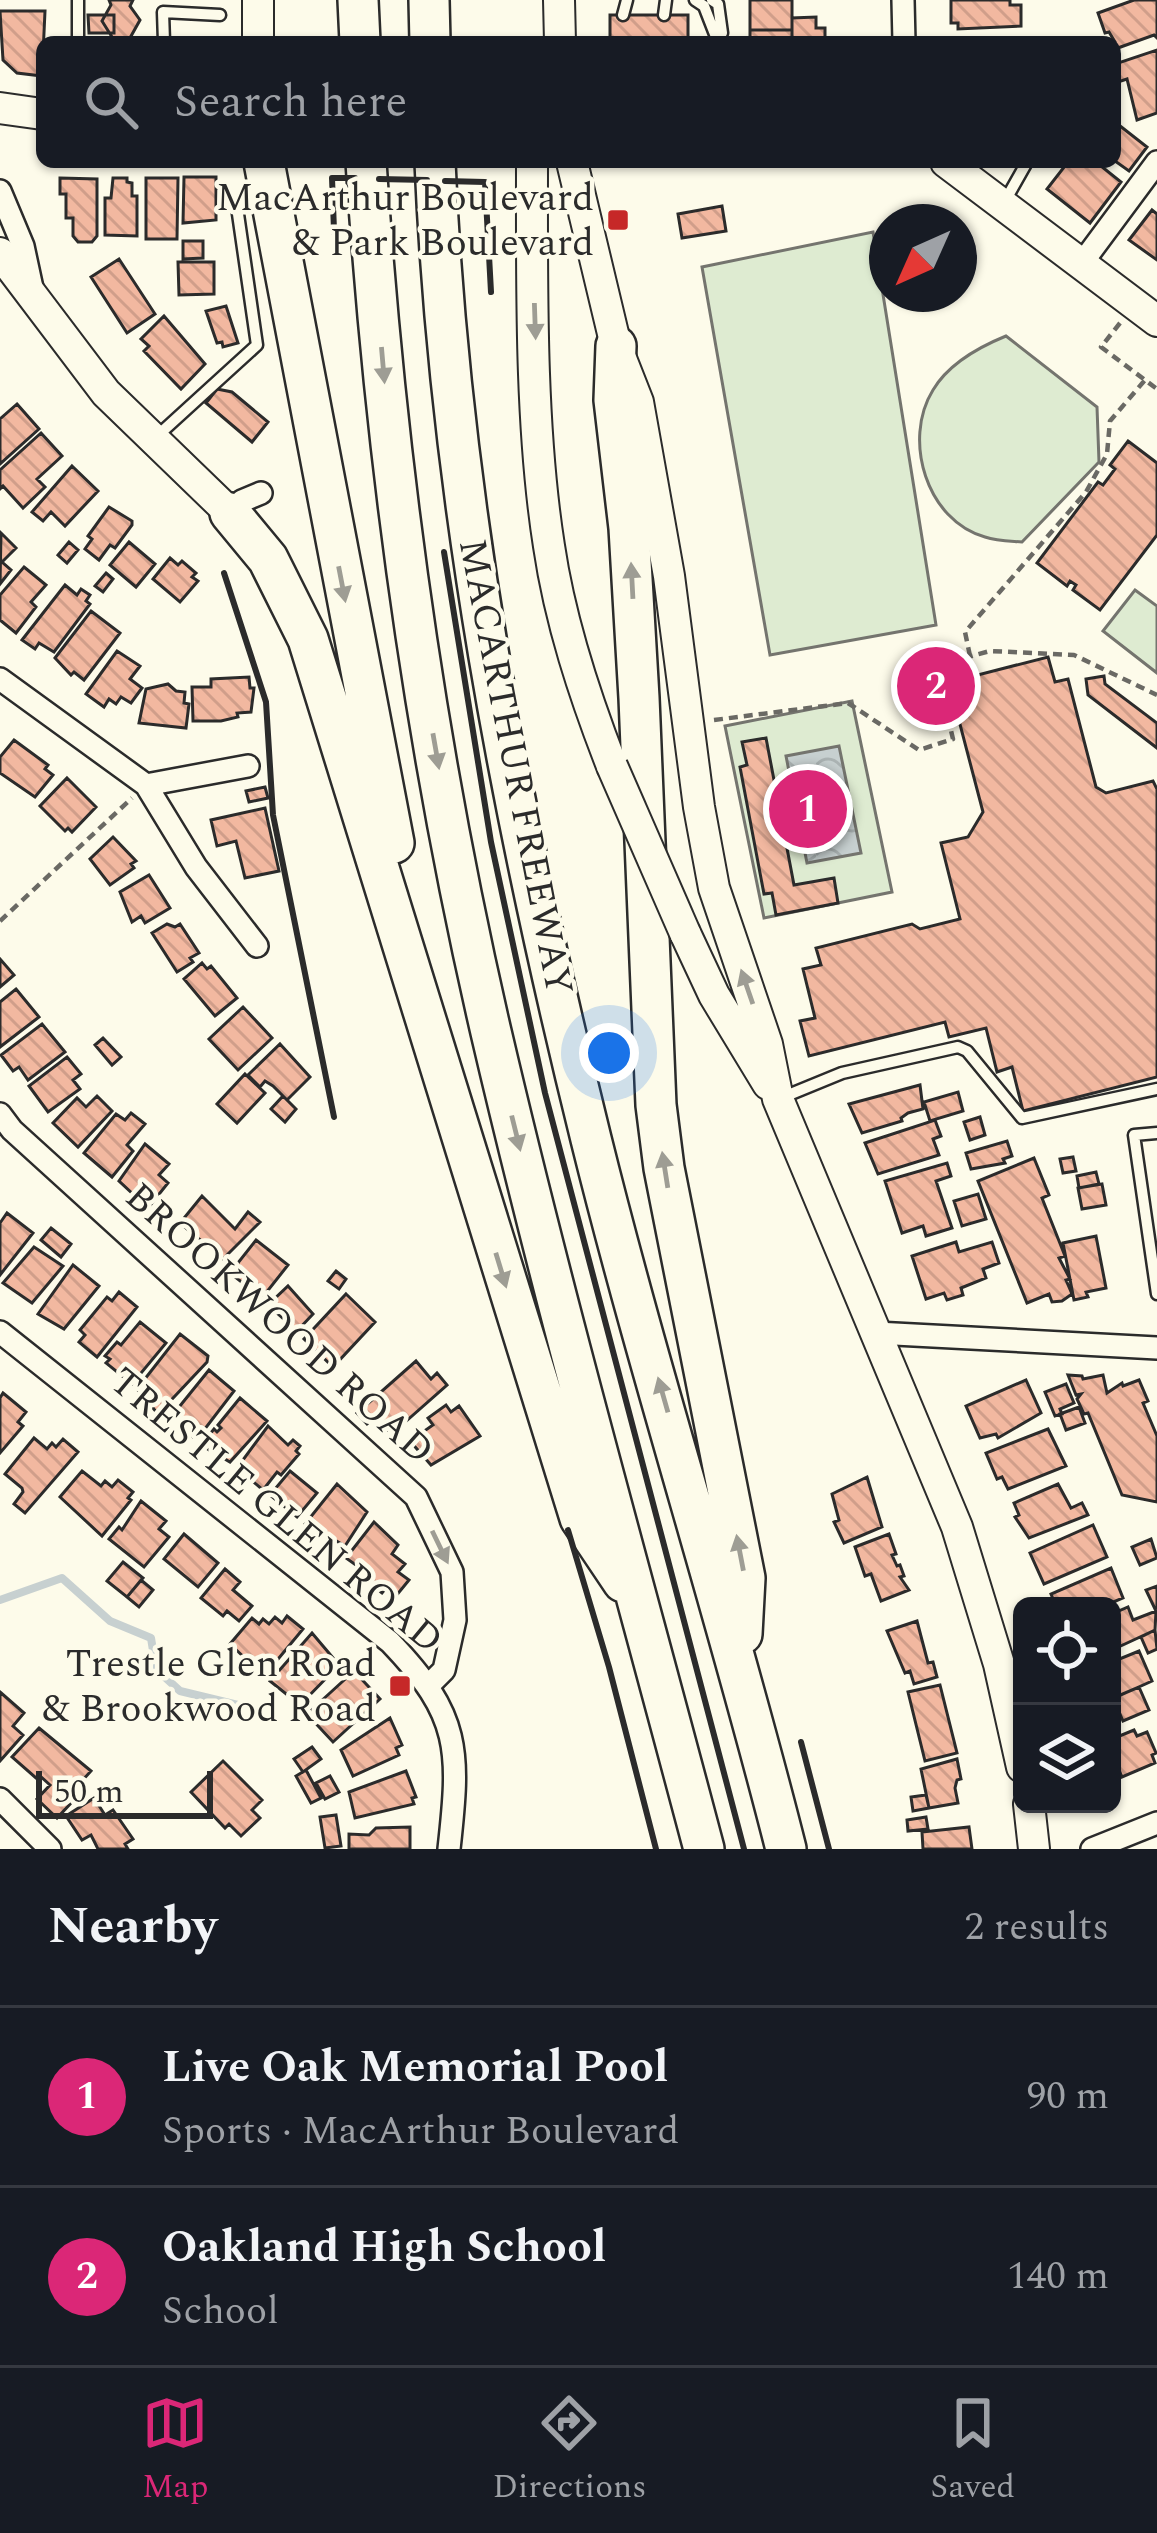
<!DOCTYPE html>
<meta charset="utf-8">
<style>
:root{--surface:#171b24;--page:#242831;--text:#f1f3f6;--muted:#9ea1a6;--line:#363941;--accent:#db2777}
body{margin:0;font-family:Spectral,serif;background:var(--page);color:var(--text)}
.controls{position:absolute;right:36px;bottom:36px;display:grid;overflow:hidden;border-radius:18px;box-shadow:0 3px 9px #0004}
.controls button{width:108px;height:108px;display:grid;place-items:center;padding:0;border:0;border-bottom:3px solid var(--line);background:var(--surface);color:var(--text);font:60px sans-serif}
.compass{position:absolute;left:869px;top:204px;width:108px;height:108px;border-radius:50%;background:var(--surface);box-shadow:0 3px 9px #0004;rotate:225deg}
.scale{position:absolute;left:36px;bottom:30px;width:177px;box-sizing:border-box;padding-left:12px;border:6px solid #2b2b2b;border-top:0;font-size:33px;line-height:42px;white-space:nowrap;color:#2b2b2b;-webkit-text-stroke:9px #fdfbea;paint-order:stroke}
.you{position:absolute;left:609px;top:1053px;width:42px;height:42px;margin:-30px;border:9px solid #fff;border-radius:50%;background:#1a73e8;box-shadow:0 0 0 18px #1a73e833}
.badge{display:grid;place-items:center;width:78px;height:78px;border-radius:50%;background:var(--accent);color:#fff;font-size:39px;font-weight:700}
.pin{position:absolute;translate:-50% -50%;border:6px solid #fff;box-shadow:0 3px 12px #0006}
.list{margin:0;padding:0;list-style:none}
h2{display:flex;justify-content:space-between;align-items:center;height:156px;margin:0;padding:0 48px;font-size:51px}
h2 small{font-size:39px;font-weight:400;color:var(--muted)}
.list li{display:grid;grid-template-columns:78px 1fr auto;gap:36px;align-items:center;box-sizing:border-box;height:180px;padding:0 48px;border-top:3px solid var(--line)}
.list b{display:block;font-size:45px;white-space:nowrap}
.list p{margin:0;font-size:39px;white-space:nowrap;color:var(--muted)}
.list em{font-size:39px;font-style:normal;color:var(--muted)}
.icon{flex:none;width:66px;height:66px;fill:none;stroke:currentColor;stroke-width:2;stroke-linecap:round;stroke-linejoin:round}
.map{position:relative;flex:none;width:1157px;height:1849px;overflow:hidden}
.search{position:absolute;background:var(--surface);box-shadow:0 3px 9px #0004;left:36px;right:36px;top:36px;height:132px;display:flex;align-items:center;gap:30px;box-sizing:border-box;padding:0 42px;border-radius:18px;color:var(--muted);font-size:45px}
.sheet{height:516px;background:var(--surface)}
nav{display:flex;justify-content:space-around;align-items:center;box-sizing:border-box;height:168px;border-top:3px solid var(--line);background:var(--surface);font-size:33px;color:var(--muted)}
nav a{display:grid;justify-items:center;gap:6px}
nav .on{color:var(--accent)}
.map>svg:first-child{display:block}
.grass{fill:#deebd1;stroke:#74746e;stroke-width:3}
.water{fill:url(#water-waves);stroke:#74746e;stroke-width:3}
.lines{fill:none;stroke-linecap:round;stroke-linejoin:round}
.stream{stroke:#c7d0d0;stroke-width:8}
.building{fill:url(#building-back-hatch);stroke:#2b2b2b;stroke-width:3}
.lane-casing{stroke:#2b2b2b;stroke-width:15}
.street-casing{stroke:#2b2b2b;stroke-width:26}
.secondary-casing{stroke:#2b2b2b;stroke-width:34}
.highway-casing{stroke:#2b2b2b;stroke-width:44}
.path{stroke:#6a6964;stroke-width:4.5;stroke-dasharray:9 6;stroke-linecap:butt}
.lane{stroke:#fdfbea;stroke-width:10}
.street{stroke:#fdfbea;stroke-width:21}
.secondary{stroke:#fdfbea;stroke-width:30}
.highway{stroke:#fdfbea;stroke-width:39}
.secondary-bridge-casing{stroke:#2b2b2b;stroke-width:34;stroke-linecap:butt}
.secondary-bridge{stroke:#fdfbea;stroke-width:30}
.wall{stroke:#2b2b2b;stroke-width:6}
.oneway{fill:#9e9d94}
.poi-dot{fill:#c62828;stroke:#fdfbea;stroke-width:4.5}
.labels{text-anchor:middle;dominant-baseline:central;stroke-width:9;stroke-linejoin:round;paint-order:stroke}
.poi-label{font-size:39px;fill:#2b2b2b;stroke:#fdfbea;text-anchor:end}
.street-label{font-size:39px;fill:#2b2b2b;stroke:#fdfbea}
</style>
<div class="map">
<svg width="1157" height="1849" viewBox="0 0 1157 1849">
<defs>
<pattern id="water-waves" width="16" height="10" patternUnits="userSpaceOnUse" patternTransform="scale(3)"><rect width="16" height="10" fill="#c7d0d0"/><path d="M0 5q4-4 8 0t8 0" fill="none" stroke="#abb3b3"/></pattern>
<pattern id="building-back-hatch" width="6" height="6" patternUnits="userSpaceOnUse" patternTransform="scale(3)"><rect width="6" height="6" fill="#f2b8a0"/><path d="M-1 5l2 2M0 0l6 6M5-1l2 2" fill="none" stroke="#d09e8a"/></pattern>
</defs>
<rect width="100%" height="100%" fill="#fdfbea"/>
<!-- grass -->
<path class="grass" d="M873 232 936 625 770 655 702 267Z
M1006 336 1097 407 1099 462 1022 542C1010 541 997 541 985 537 927 521 902 440 933 390 949 363 979 347 1006 336Z
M1135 590 1157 606V673L1103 631Z
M852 701 892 892 764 918 725 726Z"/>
<!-- water -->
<path class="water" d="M839 746 861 853 807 863 786 756Z"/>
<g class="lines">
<!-- stream -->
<path class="stream" d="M0 1600 62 1578 110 1621 151 1638 156 1669 180 1691 242 1706"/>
</g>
<!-- building -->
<path class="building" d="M109 0H133L130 6 140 20 130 38 133 42H109L112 37 102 21 111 5Z
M750 0H792V30H750Z
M951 0H1010V5H1021V26L958 29V23H951Z
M1134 0H1157V38L1154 35 1115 49V42L1109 32 1105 33 1098 13Z
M0 11H45L42 76 17 73 3 60Z
M88 15H114V33H89Z
M610 15H688V42H610Z
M816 17V28H825V42H799V38H792V18Z
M750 30H792V42H750Z
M1157 50V113L1137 120 1127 79 1115 83V64Z
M1115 122 1147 147 1129 171 1115 161Z
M1068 162H1096L1121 182 1090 223 1047 189Z
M184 177H216V220L183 223Z
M60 178 97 179V236L92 242H78L73 236V218H66V194H60Z
M113 178H127V182L132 183V196H137V236L105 235V198H111Z
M146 178H178L177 239H146Z
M722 206 726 231 682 238 678 214Z
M1152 210 1157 214V260L1129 240Z
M183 241H203V258L183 259Z
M119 259 155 314 127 333 91 277Z
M178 262H214V294L179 295Z
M226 306 238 343 223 347 222 342 217 343 206 311Z
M164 316 205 364 181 389 144 351 149 346 141 339Z
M217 389 232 392 268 422 252 442 206 403Z
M17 404 39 429 0 464V419Z
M41 433 62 456 37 479 45 487 23 508 3 486 0 489V470Z
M1128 441 1157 463V535L1100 610 1073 590 1076 585 1070 581 1067 586 1037 563 1098 482 1103 485 1115 469 1110 465Z
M72 466 98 491 65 526 51 512 43 521 32 512Z
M109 507 132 521V525L115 548 110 545 99 560 85 549 92 539 88 536Z
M1 533 16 548 2 562 11 570 0 584Z
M69 542 78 550 67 563 58 555Z
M129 542 155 564 136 587 110 565Z
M170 558 178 565 182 561 196 573 192 577 198 581 180 602 153 579Z
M24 567 46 585 31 602 36 607 16 633 0 620V595Z
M106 573 113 579 103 592 95 586Z
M65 585 77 595 81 589 90 595 86 601 90 604 54 652 39 643 35 649 22 640Z
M91 611 120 633 84 680 74 672 71 675 55 658Z
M117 651 140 666 130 679 142 688 131 703 121 697 116 704 109 699 104 707 86 694Z
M1048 657 1055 682 1068 679 1096 787 1106 793 1153 781 1157 789V1077L1023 1111 1012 1067 997 1072 986 1028 949 1037 945 1022 809 1056 800 1021 815 1018 803 969 821 965 816 948 912 924 920 929 960 919 941 843 968 837 983 812 957 713 966 711 958 680Z
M1104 676 1105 684 1157 723V748L1088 695 1086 679Z
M249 677 250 688H254L251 712 237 713 238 717 221 721H193L192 687H211V679Z
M168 684 176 691 185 692 184 703 189 704 186 728 139 723 146 689Z
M766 738 794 885 834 878 838 903 776 915 772 893 764 894 740 767 747 765 742 742Z
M14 740 48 765 45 769 53 775 35 797 0 773V757Z
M67 778 96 807 72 832 68 828 65 831 40 806Z
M265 787 268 798 249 802 246 791Z
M265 808 279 871 245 878 236 841 217 846 211 820Z
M113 837 136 861 131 864 134 868 110 885 90 859Z
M149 875 170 908 145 923 141 916 132 922 120 892Z
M167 924 175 927 180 924 199 953 190 958 193 962 177 972 152 933Z
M0 959 14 975 0 987Z
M202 963 207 969 211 966 237 998 215 1016 184 979Z
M16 989 39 1017 0 1047V1002Z
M243 1007 272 1038 238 1070 209 1039Z
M42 1024 65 1052 28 1080 19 1067 13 1071 1 1055Z
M103 1038 121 1057 112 1065 95 1045Z
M280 1044 310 1077 287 1100 273 1086 265 1081 260 1087 248 1075Z
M67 1057 81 1074 73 1080 80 1089 48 1112 29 1086Z
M245 1074 265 1093 237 1123 217 1104Z
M920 1085 923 1109 908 1113 901 1118 902 1121 862 1133 849 1104Z
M958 1092 963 1111 930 1121 924 1102Z
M97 1096 112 1111 78 1147 53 1123 77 1098 86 1107Z
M283 1096 296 1109 285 1122 271 1109Z
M131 1113 145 1124 127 1145 133 1151 112 1177 84 1153 116 1114 125 1120Z
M980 1117 985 1135 970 1140 964 1122Z
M935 1120 941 1136 933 1139 939 1155 878 1174 865 1143Z
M1007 1141 1012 1156 1003 1159 1005 1163 971 1169 966 1153Z
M145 1144 169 1164 159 1175 168 1183 148 1208 119 1181Z
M1073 1157 1076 1171 1063 1173 1060 1159Z
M1034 1158 1049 1195 1042 1198 1065 1256 1059 1258 1070 1279 1066 1280 1072 1294 1062 1301 1052 1302 1049 1294 1027 1303 978 1181Z
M947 1163 951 1176 936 1181 952 1228 926 1236 923 1226 902 1233 885 1181Z
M1096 1172 1099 1184 1079 1188 1077 1176Z
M1102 1184 1106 1205 1082 1209 1078 1188Z
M978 1194 986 1219 962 1226 954 1201Z
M202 1196 235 1229 248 1212 260 1222 223 1259 180 1223Z
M7 1213 33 1233 0 1275V1223Z
M51 1228 71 1244 61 1257 41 1240Z
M1096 1236 1106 1288 1086 1292 1088 1297 1074 1300 1063 1243Z
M256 1240 288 1265 262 1298 230 1273Z
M956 1242 959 1252 992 1242 999 1263 983 1269 986 1278 961 1288 963 1295 947 1300 944 1293 926 1299 912 1256Z
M34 1247 63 1266 32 1303 3 1283Z
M73 1265 99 1286 64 1329 38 1314Z
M336 1271 346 1279 339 1289 328 1281Z
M288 1286 313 1314 297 1331 268 1305Z
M119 1292 137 1307 97 1357 79 1342 85 1335 80 1330 107 1297 112 1301Z
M346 1294 375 1322 333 1367 304 1339Z
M140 1322 166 1343 132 1384 106 1363 110 1359 105 1356 117 1342 121 1345Z
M180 1334 208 1356 207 1362 158 1414 137 1389Z
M416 1361 431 1379 437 1373 447 1385 404 1423 400 1419 387 1430 375 1417 367 1424 357 1413Z
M209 1370 234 1391 201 1434 193 1437 180 1427 183 1423 171 1417Z
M1068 1375 1082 1376 1083 1379 1103 1375 1107 1393 1122 1383 1123 1386 1139 1380 1148 1401 1143 1403 1157 1436V1502L1122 1495 1088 1413 1084 1414 1077 1399 1081 1394 1076 1395Z
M1026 1380 1041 1413 998 1438 996 1434 980 1438 966 1406Z
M1066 1384 1074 1403 1060 1409 1062 1414 1055 1416 1045 1392Z
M3 1393 26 1412 18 1422 23 1426 0 1453V1398Z
M240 1398 267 1421 230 1462 201 1445 214 1429 217 1432 221 1428 218 1425Z
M446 1405 451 1412 459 1406 480 1436 431 1465 410 1441 433 1425 428 1418Z
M1079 1407 1085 1423 1066 1430 1060 1414Z
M268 1426 288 1445 293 1440 300 1446 296 1451 299 1454 281 1475 277 1472 263 1490 237 1468Z
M1048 1429 1066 1466 1008 1489 1002 1477 997 1479 986 1453Z
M34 1438 47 1449 52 1443 56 1447 63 1439 78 1452 25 1513 14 1504 23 1492 22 1488 5 1474Z
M82 1471 101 1486 105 1481 112 1487 118 1480 133 1492 128 1498 131 1500 102 1536 60 1497Z
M290 1471 317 1493 297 1517 270 1495Z
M867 1477 882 1527 844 1543 834 1522 839 1520 832 1494Z
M337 1484 367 1512 345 1546 321 1532 318 1535 305 1524Z
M1058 1484 1071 1508 1082 1503 1088 1515 1029 1538 1015 1517 1019 1515 1014 1503Z
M141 1501 166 1521 159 1529 169 1537 144 1567 109 1539 119 1527 122 1530Z
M374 1522 398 1545 392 1554 405 1564 398 1572 409 1580 396 1596 386 1588 382 1593 365 1580 370 1575 346 1558Z
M1093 1525 1107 1557 1044 1584 1030 1553Z
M184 1534 218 1563 198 1587 164 1559Z
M889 1534 896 1554 892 1555 897 1566 900 1565 904 1576 900 1577 909 1590 881 1601 871 1574 865 1576 855 1547Z
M1151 1539 1157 1558 1140 1565 1132 1547Z
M123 1562 143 1578 127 1597 107 1581Z
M1111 1568 1123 1598 1104 1606H1056L1051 1594Z
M225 1569 240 1582 233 1590 252 1606 239 1621 227 1611 223 1616 201 1598Z
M141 1580 153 1590 139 1607 127 1597Z
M1157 1586V1608L1155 1609 1146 1590Z
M1128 1607 1133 1620 1156 1611 1155 1630 1112 1650V1614Z
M287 1616 303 1629 264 1676 230 1644 252 1618 259 1624 263 1619 269 1624 275 1617 282 1623Z
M917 1621 928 1663 933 1662 937 1677 914 1684 910 1671 905 1673 887 1631Z
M1155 1630 1157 1649 1148 1653 1141 1637Z
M312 1633 339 1665 300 1705 270 1681Z
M1139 1651 1152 1681 1112 1699V1662Z
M354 1671 380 1699 333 1742 307 1714Z
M940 1685 957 1753 925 1761 908 1692Z
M1139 1687 1149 1710 1123 1721 1113 1698Z
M0 1692 24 1713 13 1726 23 1735 0 1761Z
M390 1718 402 1745 396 1748 399 1755 353 1776 341 1750Z
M39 1728 91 1771 80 1783 85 1788 57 1818 37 1799 50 1785 39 1775 36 1778 12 1757Z
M1134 1730 1137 1736 1147 1732 1156 1753 1152 1755 1155 1763 1122 1777 1119 1770 1112 1774V1739Z
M312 1747 321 1759 303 1772 294 1759Z
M957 1759 961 1779 957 1780 955 1788 958 1803 929 1808 921 1769Z
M223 1761 262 1800 252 1810 260 1818 241 1836 229 1824 225 1828 191 1792Z
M306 1770 321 1798 311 1803 296 1776Z
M406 1771 416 1797 412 1798 414 1804 355 1818 349 1792Z
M330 1776 339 1792 325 1799 316 1783Z
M926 1795 929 1808 913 1811 911 1797Z
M94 1798 105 1815 113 1810 133 1839 125 1844 128 1849H98L91 1835 82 1840 66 1816Z
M336 1815 341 1846 325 1848 320 1817Z
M926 1817 928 1829 908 1831 907 1820Z
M410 1827V1849H349V1834L369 1835 376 1828Z
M969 1827 972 1849H923L922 1832Z"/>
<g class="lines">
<!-- lane casing -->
<g class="lane-casing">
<path id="lane" d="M695 0 704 6 718 42
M712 0 718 4 722 33
M623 15 627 0
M664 15 666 0
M78 42V0
M164 42 163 12 220 15
M1005 201 1027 162
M155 438 257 345 238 214
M781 1098 842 1073 958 1047 967 1051 1022 1118 1157 1089
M1157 1133 1134 1135 1157 1294"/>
</g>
<!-- street casing -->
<g class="street-casing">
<path id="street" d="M903 0 904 42
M0 191 23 246 32 288
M1082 263 1157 162
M230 513 242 501 261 493
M0 679 146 785 196 867 257 946
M146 785 248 766
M0 1114 12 1130 416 1497 452 1572 455 1620 444 1670 429 1685
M0 1332 390 1642C461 1716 460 1750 449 1849
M876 1333 1157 1348
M0 1799 50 1849
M1092 1849 1157 1823"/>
</g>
<!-- secondary casing -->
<g class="secondary-casing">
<path id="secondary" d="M559 0 560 42
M258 42V0
M0 108 42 114
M532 162C532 284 530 426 549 546 560 621 584 694 612 766
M572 162 616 346 638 402 669 576 699 807 714 888 767 1044 778 1099 957 1527 999 1664 1022 1767
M946 162 1157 321
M0 253 106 393 230 513
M685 933 714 995 768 1084
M1029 1804 1034 1849"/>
</g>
<!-- highway casing -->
<g class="highway-casing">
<path id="highway" d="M358 0 360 42
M429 0 430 42
M264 162 394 843
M366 162C385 454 425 747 491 1032 555 1306 632 1577 704 1849
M435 162C449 491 512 820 591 1139 650 1377 726 1611 786 1849
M616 346 614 400 629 528 639 698 656 1105 664 1168 745 1578 742 1634
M230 513 268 559 308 639 580 1518 623 1582"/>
</g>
<!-- path -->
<path class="path" d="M1120 323 1101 347 1157 389
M970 656 965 632 1086 492 1107 454 1110 421 1145 380
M714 720 848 703 919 750 953 739 936 666 990 651 1074 655 1157 695
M0 921 132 798"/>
<!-- lane -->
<use href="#lane" class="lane"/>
<!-- street -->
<use href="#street" class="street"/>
<!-- secondary -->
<use href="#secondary" class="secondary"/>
<!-- highway -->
<use href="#highway" class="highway"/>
<!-- secondary-bridge casing -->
<g class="secondary-bridge-casing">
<path id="secondary-bridge" d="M612 766 685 933"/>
</g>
<!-- secondary-bridge -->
<use href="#secondary-bridge" class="secondary-bridge"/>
<!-- wall -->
<path class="wall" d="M379 179 427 180
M445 181 485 182 491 292
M335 256 332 178H355
M444 552 491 842 545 1093 744 1849
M224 573 266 702 273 815 334 1117
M568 1530 609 1667 656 1849
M801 1742 829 1849"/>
</g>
<!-- one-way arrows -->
<defs><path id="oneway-solid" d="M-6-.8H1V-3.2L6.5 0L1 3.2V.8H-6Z" transform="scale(3)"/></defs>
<g class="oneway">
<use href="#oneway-solid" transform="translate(535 321) rotate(88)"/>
<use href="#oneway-solid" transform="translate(383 365) rotate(85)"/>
<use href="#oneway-solid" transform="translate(632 581) rotate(-93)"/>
<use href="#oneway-solid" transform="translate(342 584) rotate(79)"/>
<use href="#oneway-solid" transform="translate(436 751) rotate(80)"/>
<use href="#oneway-solid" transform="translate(747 987) rotate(-109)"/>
<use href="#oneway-solid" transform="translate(516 1133) rotate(76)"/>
<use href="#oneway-solid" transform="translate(665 1170) rotate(-99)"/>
<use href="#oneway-solid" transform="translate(501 1270) rotate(73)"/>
<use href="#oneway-solid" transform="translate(663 1395) rotate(-106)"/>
<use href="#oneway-solid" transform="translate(440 1547) rotate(64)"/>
<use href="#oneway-solid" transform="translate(740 1553) rotate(-101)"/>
</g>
<!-- markers -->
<g class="poi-dot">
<rect x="606" y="208" width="24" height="24" rx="6"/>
<rect x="388" y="1674" width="24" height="24" rx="6"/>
</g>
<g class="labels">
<!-- poi labels -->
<g class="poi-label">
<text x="594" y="198">MacArthur Boulevard<tspan x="594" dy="45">&amp; Park Boulevard</tspan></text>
<text x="376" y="1664">Trestle Glen Road<tspan x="376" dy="45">&amp; Brookwood Road</tspan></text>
</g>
<!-- street labels -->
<g class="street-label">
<text transform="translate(515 767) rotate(79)">MACARTHUR FREEWAY</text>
<text transform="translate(279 1324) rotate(42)">BROOKWOOD ROAD</text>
<text transform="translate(276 1511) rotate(40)">TRESTLE GLEN ROAD</text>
</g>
</g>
</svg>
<div class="controls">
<button><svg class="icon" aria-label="locate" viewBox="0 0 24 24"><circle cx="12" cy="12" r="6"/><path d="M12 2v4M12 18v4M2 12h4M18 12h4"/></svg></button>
<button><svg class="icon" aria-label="layers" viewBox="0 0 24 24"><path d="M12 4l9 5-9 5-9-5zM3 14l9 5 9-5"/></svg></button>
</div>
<svg class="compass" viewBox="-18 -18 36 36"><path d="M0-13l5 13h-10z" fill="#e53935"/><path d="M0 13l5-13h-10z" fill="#9ea1a6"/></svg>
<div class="scale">50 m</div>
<div class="you"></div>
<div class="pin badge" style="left:808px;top:809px">1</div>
<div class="pin badge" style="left:936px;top:686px">2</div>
<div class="search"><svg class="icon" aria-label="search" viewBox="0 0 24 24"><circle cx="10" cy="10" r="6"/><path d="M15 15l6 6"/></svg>Search here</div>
</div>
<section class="sheet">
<h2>Nearby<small>2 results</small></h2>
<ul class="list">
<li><span class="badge">1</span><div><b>Live Oak Memorial Pool</b><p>Sports · MacArthur Boulevard</p></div><em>90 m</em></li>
<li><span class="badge">2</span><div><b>Oakland High School</b><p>School</p></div><em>140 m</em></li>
</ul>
</section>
<nav>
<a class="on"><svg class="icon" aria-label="map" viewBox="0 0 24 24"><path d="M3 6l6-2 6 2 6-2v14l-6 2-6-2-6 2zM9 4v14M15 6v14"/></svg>Map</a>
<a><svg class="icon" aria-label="directions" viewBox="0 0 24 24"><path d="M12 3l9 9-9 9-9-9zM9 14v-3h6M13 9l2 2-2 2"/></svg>Directions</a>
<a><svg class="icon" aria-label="saved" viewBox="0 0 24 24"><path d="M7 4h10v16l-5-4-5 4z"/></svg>Saved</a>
</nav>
